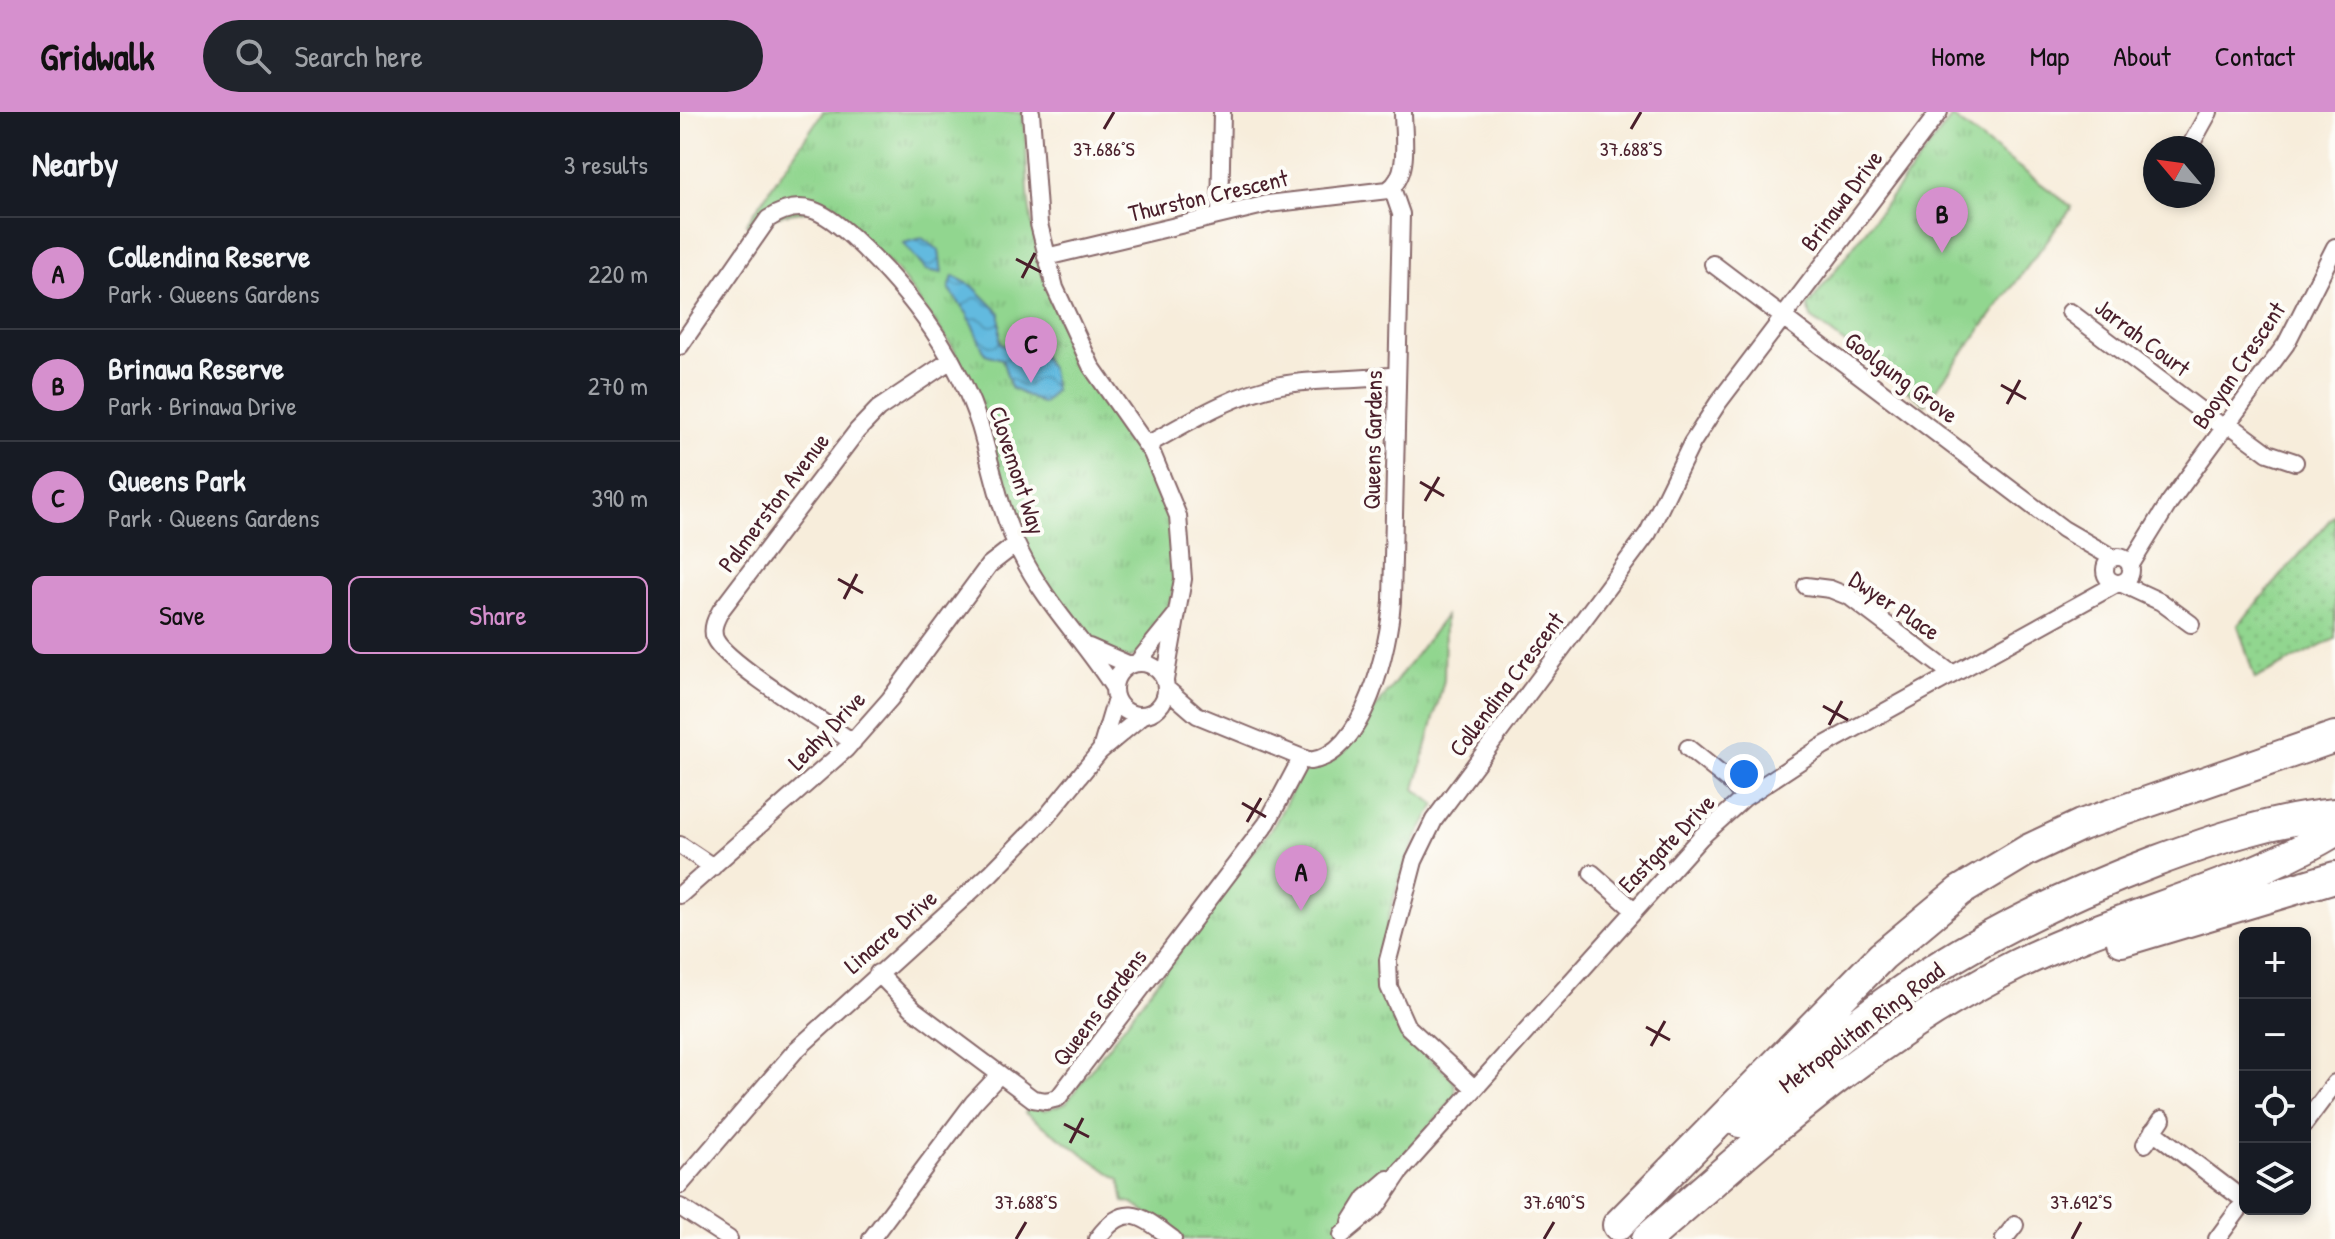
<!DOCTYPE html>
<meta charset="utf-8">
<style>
:root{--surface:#171b24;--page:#20242c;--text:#f1f3f6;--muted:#9ea1a6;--line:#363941;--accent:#d690ce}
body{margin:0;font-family:"Patrick Hand",sans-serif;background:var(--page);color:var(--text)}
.controls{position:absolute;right:24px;bottom:24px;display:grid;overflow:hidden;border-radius:12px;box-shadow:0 4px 12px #0003}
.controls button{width:72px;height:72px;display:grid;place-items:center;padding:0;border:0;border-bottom:2px solid var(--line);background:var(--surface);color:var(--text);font:40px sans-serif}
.compass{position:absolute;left:1463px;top:24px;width:72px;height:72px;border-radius:50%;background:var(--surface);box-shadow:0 4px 12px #0003;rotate:299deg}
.you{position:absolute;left:1064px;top:662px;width:28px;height:28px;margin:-20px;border:6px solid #fff;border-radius:50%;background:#1a73e8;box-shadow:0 0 0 12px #1a73e833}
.badge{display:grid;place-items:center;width:52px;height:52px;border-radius:50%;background:var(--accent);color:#111;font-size:26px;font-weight:700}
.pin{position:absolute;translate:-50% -66px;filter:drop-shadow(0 2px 4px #0008)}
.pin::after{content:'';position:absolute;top:42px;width:28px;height:24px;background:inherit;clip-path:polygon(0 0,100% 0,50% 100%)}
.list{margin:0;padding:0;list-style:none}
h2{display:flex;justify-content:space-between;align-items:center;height:104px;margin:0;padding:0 32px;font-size:34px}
h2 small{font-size:26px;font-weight:400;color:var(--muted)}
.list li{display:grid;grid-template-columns:52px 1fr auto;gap:24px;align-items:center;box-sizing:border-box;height:112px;padding:0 32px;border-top:2px solid var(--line)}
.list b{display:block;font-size:30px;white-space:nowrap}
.list p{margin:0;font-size:26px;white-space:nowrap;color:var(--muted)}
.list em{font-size:26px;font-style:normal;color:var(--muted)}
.actions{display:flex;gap:16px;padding:24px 32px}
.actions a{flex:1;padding:18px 0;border:2px solid var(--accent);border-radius:12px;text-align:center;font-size:28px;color:var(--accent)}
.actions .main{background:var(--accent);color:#111}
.icon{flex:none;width:44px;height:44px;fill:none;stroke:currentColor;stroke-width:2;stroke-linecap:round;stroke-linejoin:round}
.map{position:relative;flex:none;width:1655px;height:1127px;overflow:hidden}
header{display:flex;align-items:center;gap:48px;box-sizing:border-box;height:112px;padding:0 40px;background:var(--accent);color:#111}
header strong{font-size:38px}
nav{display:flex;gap:44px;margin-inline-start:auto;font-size:28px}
.search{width:560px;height:72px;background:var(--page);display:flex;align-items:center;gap:20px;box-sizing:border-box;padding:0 28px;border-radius:44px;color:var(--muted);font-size:30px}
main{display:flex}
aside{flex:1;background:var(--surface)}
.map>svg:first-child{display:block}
.grass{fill:url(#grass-dots);stroke:#6e7a5d;stroke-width:2}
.park{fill:url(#park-tufts);stroke:#6e7a5d;stroke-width:2}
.water{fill:url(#water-waves);stroke:#566c85;stroke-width:2}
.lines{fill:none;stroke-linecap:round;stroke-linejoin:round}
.street-casing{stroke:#876769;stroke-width:20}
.highway-casing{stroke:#876769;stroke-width:34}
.street{stroke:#fff;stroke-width:16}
.highway{stroke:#fff;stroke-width:30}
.ticks{fill:none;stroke:#4a1f2b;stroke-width:3}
.labels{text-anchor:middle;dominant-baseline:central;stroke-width:8;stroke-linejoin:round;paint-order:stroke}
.street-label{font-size:24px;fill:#4a1f2b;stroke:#fdfcf7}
.ticks-label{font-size:20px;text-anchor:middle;fill:#4a1f2b;stroke:#fdfcf7;stroke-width:8;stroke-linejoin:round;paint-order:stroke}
</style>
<header>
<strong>Gridwalk</strong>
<div class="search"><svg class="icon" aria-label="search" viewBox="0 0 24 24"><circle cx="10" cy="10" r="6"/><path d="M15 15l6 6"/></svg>Search here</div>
<nav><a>Home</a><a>Map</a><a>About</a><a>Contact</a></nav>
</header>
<main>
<aside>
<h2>Nearby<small>3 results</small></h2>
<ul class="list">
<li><span class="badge">A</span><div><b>Collendina Reserve</b><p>Park · Queens Gardens</p></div><em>220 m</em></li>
<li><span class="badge">B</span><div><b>Brinawa Reserve</b><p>Park · Brinawa Drive</p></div><em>270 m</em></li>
<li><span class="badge">C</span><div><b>Queens Park</b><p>Park · Queens Gardens</p></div><em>390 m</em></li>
</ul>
<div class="actions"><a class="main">Save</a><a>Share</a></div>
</aside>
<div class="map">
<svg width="1655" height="1127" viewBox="0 0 1655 1127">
<defs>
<pattern id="grass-dots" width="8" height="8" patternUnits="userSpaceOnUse" patternTransform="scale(2)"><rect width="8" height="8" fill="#91d68f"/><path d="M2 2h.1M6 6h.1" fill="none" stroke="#7fb77c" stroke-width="1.8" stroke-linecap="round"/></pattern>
<pattern id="park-tufts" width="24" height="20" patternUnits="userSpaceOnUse" patternTransform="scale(2)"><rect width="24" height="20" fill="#91d68f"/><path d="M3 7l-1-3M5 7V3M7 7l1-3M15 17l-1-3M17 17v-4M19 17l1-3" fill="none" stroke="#7fb77c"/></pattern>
<pattern id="water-waves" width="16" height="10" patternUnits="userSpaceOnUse" patternTransform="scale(2)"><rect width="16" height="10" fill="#62badf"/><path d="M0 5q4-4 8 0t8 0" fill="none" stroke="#5397b5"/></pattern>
</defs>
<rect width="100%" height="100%" fill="#fdfcf7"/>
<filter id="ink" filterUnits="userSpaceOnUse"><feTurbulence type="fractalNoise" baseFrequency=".0125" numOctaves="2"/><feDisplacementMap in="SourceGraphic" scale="16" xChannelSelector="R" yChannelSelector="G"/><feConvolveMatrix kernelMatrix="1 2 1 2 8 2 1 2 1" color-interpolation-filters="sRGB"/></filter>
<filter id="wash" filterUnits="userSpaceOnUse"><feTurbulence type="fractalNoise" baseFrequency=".006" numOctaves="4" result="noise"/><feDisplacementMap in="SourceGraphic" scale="32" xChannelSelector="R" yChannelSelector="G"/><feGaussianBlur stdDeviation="1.8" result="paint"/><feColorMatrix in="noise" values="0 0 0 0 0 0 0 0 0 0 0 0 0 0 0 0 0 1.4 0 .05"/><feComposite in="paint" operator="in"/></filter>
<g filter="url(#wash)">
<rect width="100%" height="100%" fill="#f7eddb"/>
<!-- grass -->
<path class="grass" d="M1655 402V527L1575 567 1558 513Z"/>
<!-- park -->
<path class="park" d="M143 0H342C348 30 346 61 349 91 353 128 362 163 375 198 411 297 533 385 486 501 479 519 467 539 449 547 438 542 424 538 414 531 384 510 354 454 339 421L274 237 218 160 177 119 145 96 79 107 72 115 66 112Z
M1272 5 1392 95 1245 292 1131 206 1128 194Z
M765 504 764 568 735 677 756 693C725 736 683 853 710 903 725 930 754 946 774 969L776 984 650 1127H503L452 1091 444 1090 440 1068 345 1001 350 994 365 998 386 991 595 711 622 660 648 652 662 641Z"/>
<!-- water -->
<path class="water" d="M242 126 259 138 262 161 246 158 223 131Z
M273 164 293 174 320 201V230L336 244 360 239 371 258 375 278 363 292 331 276 322 247 305 242 288 203 269 177Z"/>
</g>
<g filter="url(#ink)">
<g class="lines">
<!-- street casing -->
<g class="street-casing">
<path id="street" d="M351 0 359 112 375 176 411 254 472 341 498 404 503 467 485 568
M1509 36 1529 0
M540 103 542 0
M366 145 588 92 708 78C731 63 723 24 723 0
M1033 152 1383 417 1433 446
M1390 200 1545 317
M0 234 88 107C122 84 145 100 172 125 229 178 276 239 300 314 313 358 320 401 341 442 365 491 405 530 434 576
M1549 312 1588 341 1615 350
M467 333C508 310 555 281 601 273 639 266 678 269 717 263
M1425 458a13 13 0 1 1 26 0a13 13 0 1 1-26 0Z
M1450 454 1489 391 1606 232 1655 135
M1440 471 1481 490 1511 512
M1126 474 1150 477 1170 485 1272 562
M409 535 450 553
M434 577a26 26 0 1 1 52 0a26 26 0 1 1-52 0Z
M457 551 495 504
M487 577 517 603 630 649C685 642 709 534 712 489L721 102 712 76
M173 630C147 612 46 551 35 527 31 516 36 507 41 498L177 319 198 297 271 248
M422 634 436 587
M1008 636 1053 672 1064 686
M0 733 33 755
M912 761 954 798
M0 783 166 637 210 587 309 453 336 432
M198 861 234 898 353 987 366 989 378 986 587 711 621 647
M794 976 726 913 709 875 708 848 734 749 754 708 968 421 1012 331 1038 291 1259 0
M1625 1011 1655 971
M1473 1019 1565 1089
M1465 1032 1482 1007
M0 1073 115 939 311 761 367 704 420 639 463 603
M0 1095 49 1127
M671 1110 686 1086 708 1067
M662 1123 697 1094 720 1060 1021 725 1064 686 1143 634 1438 471
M191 1127 293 991 320 962
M417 1127C446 1089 460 1103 493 1127
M1324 1127 1335 1113
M1537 1127 1565 1089"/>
</g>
<!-- highway casing -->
<g class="highway-casing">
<path id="highway" d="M1442 829 1655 765
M1060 1010C1108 969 1155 927 1206 890 1288 830 1379 786 1474 750 1533 728 1591 708 1655 702
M938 1113 1202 844 1280 779 1348 738 1401 713 1655 625
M967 1127C1087 1023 1192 924 1336 853 1439 802 1556 778 1655 719"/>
</g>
<!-- street -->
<use href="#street" class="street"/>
<!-- highway -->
<use href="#highway" class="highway"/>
</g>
</g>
<!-- ticks -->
<path class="ticks" d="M424 17 434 0M951 17 961 0M336 147 361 160M342 166 355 141M1321 273 1346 287M1327 292 1340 268M740 370 764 384M745 389 759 365M158 467 183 481M164 487 177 462M1143 594 1168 608M1149 613 1162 589M562 691 586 705M567 710 581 686M966 915 990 928M971 934 985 909M384 1012 409 1025M390 1031 403 1006M336 1127 346 1110M864 1127 874 1110M1392 1127 1401 1110"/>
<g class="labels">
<!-- street labels -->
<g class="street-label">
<text transform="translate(528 83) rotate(-13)">Thurston Crescent</text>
<text transform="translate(1161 88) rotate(-53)">Brinawa Drive</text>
<text transform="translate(1463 225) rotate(37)">Jarrah Court</text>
<text transform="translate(1558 253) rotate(-56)">Booyan Crescent</text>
<text transform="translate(1222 265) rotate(37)">Goolgung Grove</text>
<text transform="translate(692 328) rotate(-89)">Queens Gardens</text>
<text transform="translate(338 358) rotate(72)">Clovemont Way</text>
<text transform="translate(93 390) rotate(-53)">Palmerston Avenue</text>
<text transform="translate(1215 493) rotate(34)">Dwyer Place</text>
<text transform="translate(826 572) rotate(-53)">Collendina Crescent</text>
<text transform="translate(146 618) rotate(-46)">Leahy Drive</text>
<text transform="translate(986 731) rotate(-46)">Eastgate Drive</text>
<text transform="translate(210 819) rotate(-41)">Linacre Drive</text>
<text transform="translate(419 895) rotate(-53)">Queens Gardens</text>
<text transform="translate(1181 915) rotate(-37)">Metropolitan Ring Road</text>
</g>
</g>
<g class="ticks-label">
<text x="424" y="44">37.686°S</text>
<text x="951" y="44">37.688°S</text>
<text x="346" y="1097">37.688°S</text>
<text x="874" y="1097">37.690°S</text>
<text x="1401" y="1097">37.692°S</text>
</g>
</svg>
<div class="controls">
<button>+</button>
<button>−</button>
<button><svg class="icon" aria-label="locate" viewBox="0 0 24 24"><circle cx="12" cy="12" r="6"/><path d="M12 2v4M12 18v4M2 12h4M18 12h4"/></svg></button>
<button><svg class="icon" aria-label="layers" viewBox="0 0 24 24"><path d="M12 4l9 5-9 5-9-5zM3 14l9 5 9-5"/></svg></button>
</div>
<svg class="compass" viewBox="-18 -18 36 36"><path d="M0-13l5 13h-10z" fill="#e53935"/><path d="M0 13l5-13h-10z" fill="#9ea1a6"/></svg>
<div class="you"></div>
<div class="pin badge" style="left:621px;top:799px">A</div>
<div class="pin badge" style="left:1262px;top:141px">B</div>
<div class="pin badge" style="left:351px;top:271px">C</div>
</div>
</main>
